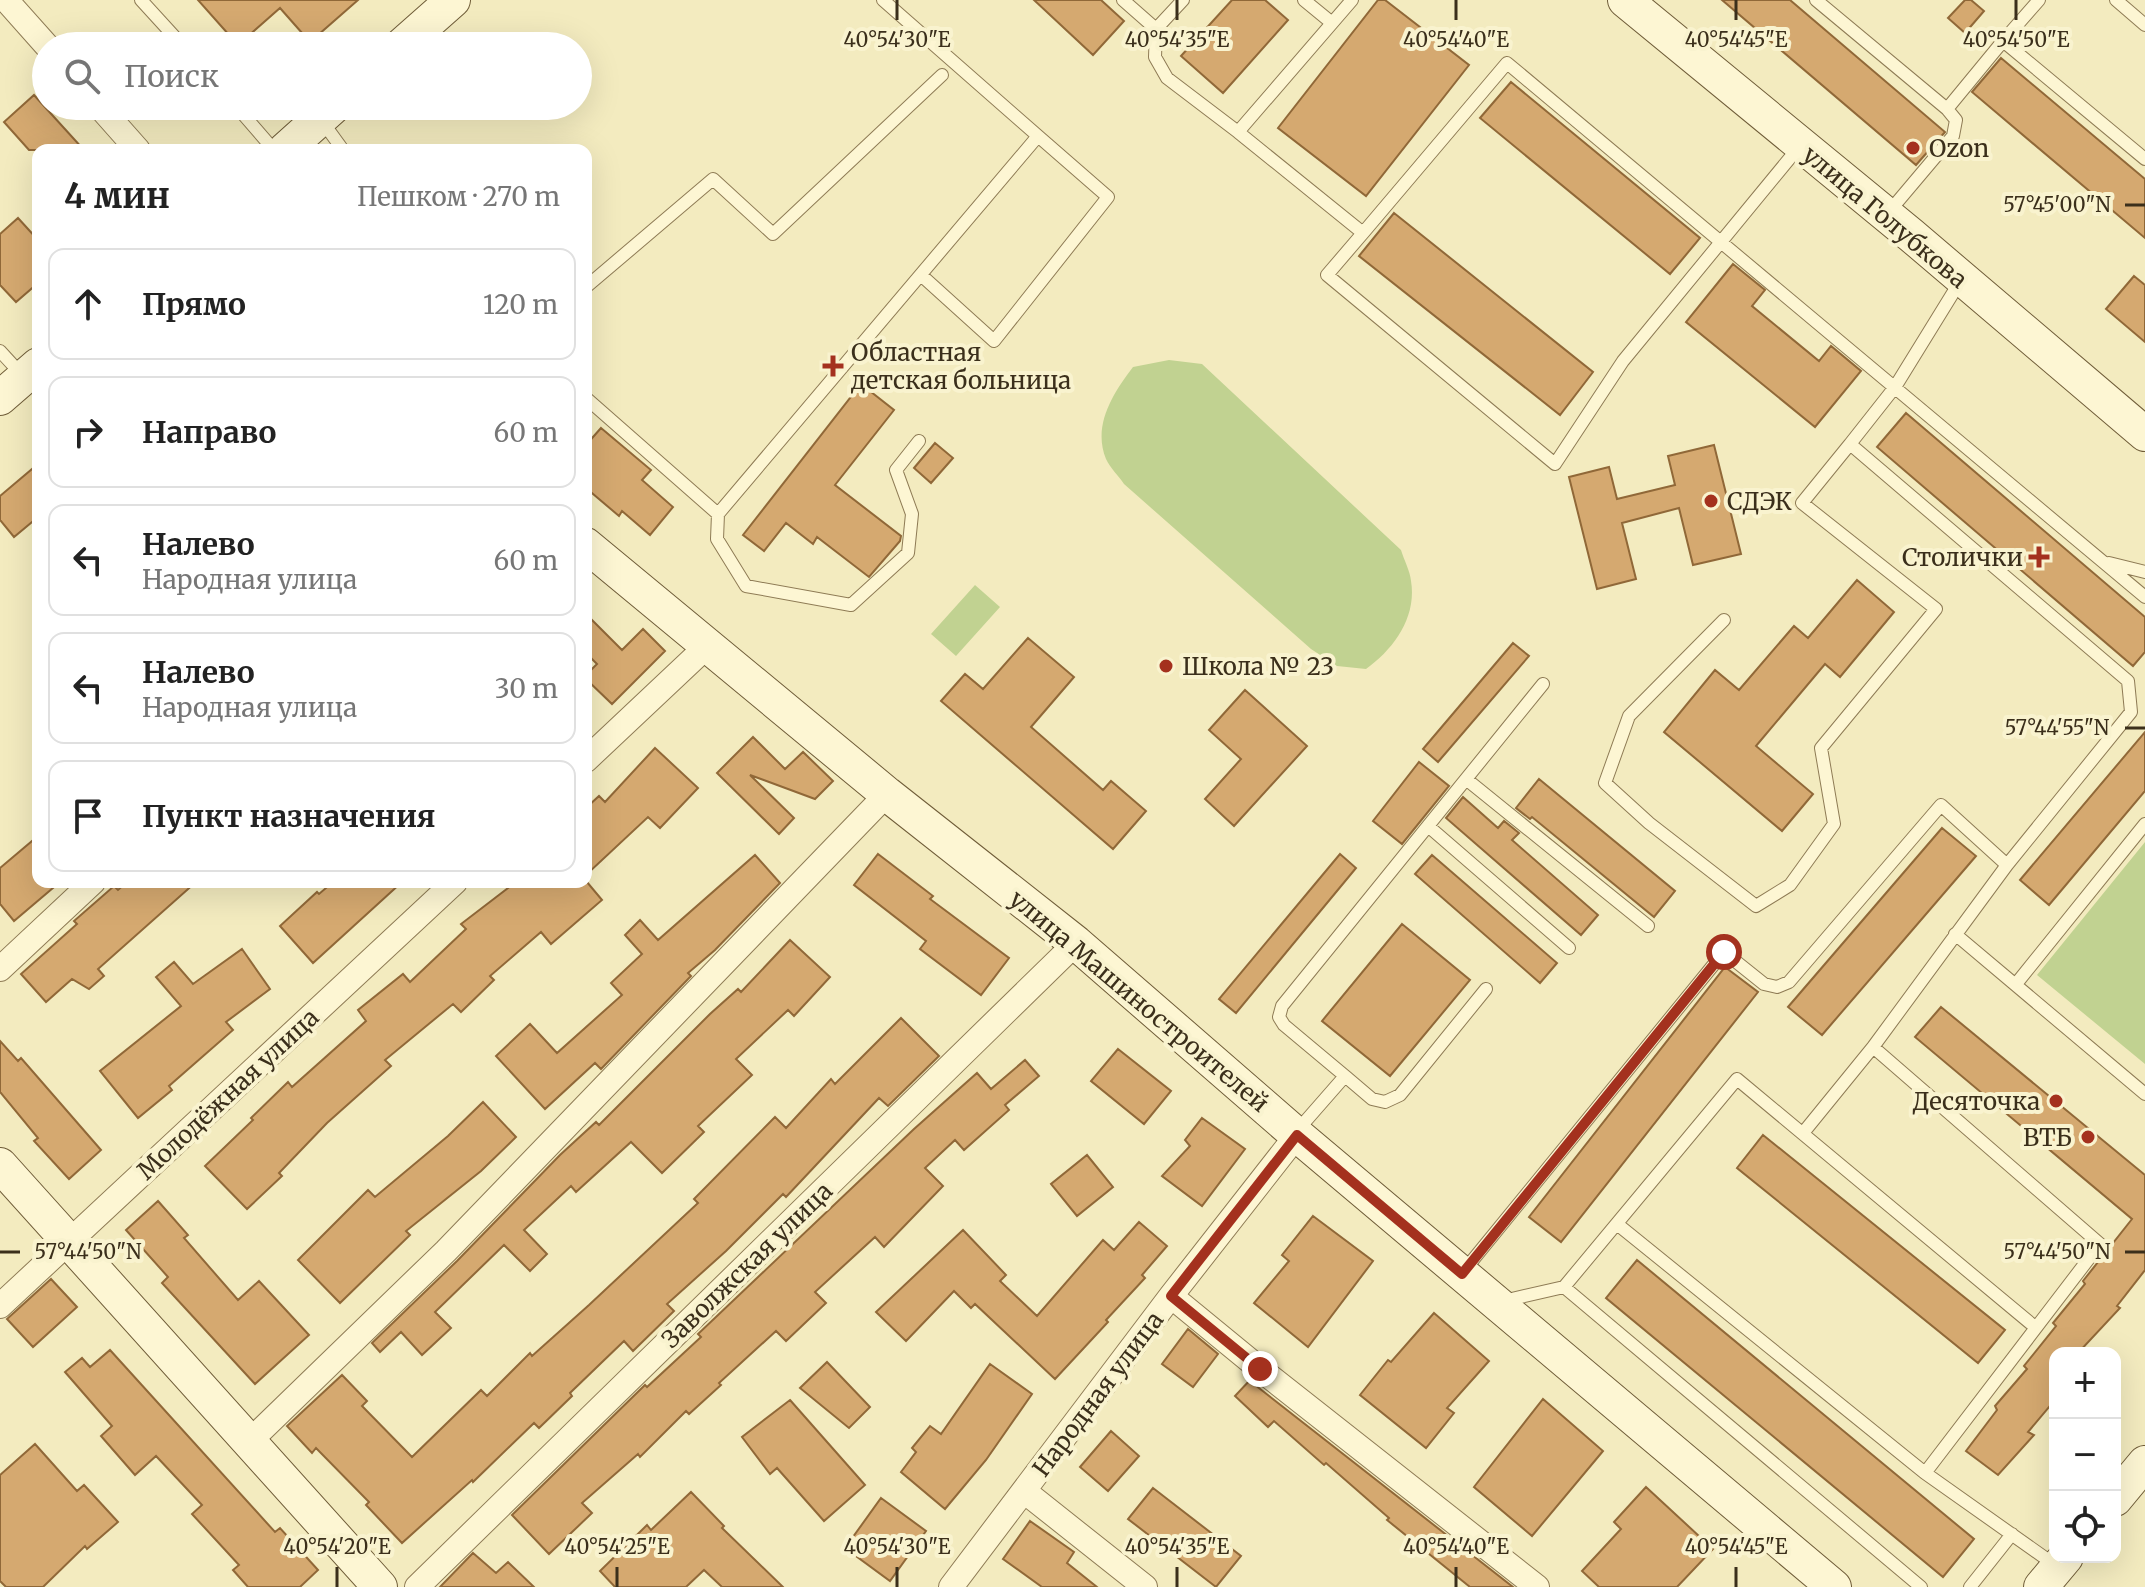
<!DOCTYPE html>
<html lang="ru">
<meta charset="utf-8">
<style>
:root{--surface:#fff;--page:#f6f6f6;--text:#222;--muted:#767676;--line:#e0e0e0}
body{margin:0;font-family:Merriweather,serif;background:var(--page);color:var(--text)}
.controls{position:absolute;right:24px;bottom:24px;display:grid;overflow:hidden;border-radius:16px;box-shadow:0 8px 32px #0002}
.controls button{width:72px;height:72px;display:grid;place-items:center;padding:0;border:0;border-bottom:2px solid var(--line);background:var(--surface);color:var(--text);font:40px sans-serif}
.stop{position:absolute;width:24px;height:24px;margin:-18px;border:6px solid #a4311e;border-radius:50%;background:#fff}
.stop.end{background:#a4311e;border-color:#fff;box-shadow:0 2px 8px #0008}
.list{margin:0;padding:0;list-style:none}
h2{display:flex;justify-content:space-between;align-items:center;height:104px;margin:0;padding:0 32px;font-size:34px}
h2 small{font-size:26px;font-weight:400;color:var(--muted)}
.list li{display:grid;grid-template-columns:52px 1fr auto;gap:24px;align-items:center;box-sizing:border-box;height:112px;margin:0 16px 16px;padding:0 16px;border:2px solid var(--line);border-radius:16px}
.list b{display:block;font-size:30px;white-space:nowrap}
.list p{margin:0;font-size:26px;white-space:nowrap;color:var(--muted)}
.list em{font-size:26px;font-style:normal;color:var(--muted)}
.icon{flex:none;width:44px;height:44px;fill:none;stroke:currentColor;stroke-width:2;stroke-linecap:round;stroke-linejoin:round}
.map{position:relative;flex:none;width:2145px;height:1587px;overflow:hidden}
.search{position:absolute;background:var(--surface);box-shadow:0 8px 32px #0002;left:32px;top:32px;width:560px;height:88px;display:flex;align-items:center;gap:20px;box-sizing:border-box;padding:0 28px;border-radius:44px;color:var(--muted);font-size:30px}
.panel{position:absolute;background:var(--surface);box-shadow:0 8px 32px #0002;left:32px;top:144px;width:560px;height:744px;border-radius:16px}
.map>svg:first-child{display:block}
.green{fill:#c1d291}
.building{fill:#d5a970;stroke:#906838;stroke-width:2}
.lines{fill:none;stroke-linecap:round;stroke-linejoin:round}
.lane-casing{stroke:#8e7b55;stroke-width:14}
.street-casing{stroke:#8e7b55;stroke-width:26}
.secondary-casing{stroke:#6f5c38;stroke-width:36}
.lane{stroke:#fdf6d3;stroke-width:12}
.street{stroke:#fdf6d3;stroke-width:24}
.secondary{stroke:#fdf6d3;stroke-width:34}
.route{stroke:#a4311e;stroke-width:10}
.ticks{fill:none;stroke:#3b2f1b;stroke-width:3}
.poi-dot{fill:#a4311e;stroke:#f9f3cf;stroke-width:3}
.labels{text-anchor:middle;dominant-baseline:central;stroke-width:8;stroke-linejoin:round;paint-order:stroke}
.poi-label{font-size:24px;fill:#3b2f1b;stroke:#f9f3cf;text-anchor:start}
.street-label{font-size:24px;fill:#3b2f1b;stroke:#f9f3cf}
.ticks-label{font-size:20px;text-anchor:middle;fill:#3b2f1b;stroke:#f9f3cf;stroke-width:8;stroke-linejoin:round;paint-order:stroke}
</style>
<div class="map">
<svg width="2145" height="1587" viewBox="0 0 2145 1587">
<rect width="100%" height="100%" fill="#f3ebbf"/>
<!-- green -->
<path class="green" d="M1169 360 1202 364 1401 550C1404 560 1410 571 1411 581 1417 617 1394 649 1366 669L1337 666 1311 649 1124 484C1119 476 1110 468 1106 459 1092 425 1114 392 1133 367Z
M975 585 1000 607 956 656 931 634Z
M2145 842V1064L2037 975Z"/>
<!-- building -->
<path class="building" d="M198 0H358L310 42 280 8 238 45Z
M1034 0H1101L1124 21 1093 55Z
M1232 0H1265L1288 20 1223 93 1181 56Z
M1378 0H1385L1469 65 1366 196 1278 128Z
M1722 0H1790L1945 132 1916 165Z
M1965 0H1971L1984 11 1965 33 1948 18Z
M2001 58 2145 179V238L1972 92Z
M1511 82 1700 238 1670 274 1480 118Z
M34 95 84 150H29L4 122Z
M1394 213 1593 372 1560 415 1359 256Z
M18 218 38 240V283L16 302 0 285V234Z
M1733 264 1765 290 1752 306 1819 361 1831 346 1861 371 1815 427 1686 322Z
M2134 276 2145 285V342L2106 309Z
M861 384 894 410 835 485 901 536 900 541 869 577 817 537 813 544 786 523 764 551 743 535Z
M1906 413 2145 617V652L2133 666 1877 447Z
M601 428 651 470 642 480 673 507 650 535 622 511 619 516 586 488V445Z
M935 443 953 458 931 483 914 468Z
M1714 445 1741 554 1693 565 1679 508 1622 523 1636 579 1597 589 1569 477 1609 467 1617 499 1675 485 1668 456Z
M38 464V517L14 537 0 520V496Z
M1857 580 1894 612 1840 677 1825 664 1756 746 1813 794 1782 831 1664 732 1715 670 1739 690 1794 626 1808 638Z
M586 614 622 650 643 629 665 651 612 704 586 679V675L597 664 586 653Z
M1028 638 1074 677 1031 727 1103 790 1111 781 1146 811 1113 849 941 701 965 674 983 689Z
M1513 643 1529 656 1438 762 1423 749Z
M1245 690 1307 746 1234 826 1205 799 1241 759 1209 730Z
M2145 732V791L2049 905 2020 880Z
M753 737 785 769 803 752 833 781 815 799 750 775 794 818 779 834 717 773Z
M655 748 698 788 660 828 648 817 586 875V808L599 796 605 802Z
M1419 762 1449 786 1402 844 1373 821Z
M1539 779 1675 891 1654 917 1532 817 1530 819 1516 808Z
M1463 797 1498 828 1504 821 1519 833 1512 840 1598 915 1581 935 1446 818Z
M1942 828 1976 856 1822 1035 1788 1007Z
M38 836V882H60L14 921 0 904V868Z
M878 854 933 896 930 899 1009 958 981 995 920 949 926 941 854 885Z
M1340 854 1356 868 1236 1013 1219 999Z
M755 855 780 883 715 950 688 973 691 976 601 1069 595 1063 545 1109 496 1056 530 1024 557 1053 622 995 611 983 642 954 625 935 640 920 658 940Z
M1432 855 1557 963 1540 983 1415 874Z
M127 882H196L98 969 104 976 89 989 72 979 46 1002 21 974 77 924 74 921 114 886 118 890Z
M333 882H402L313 963 280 926 317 892 319 894Z
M516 882H587L602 900 551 944 541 932 490 976 494 980 461 1012 453 1004 385 1060 391 1066 327 1123 279 1173 282 1176 247 1209 205 1166 253 1120 251 1118 288 1082 292 1087 366 1021 358 1010 403 974 410 982 466 929 461 924Z
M1402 924 1470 980 1390 1076 1322 1021Z
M790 940 830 977 794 1016 788 1010 736 1059 752 1075 698 1126 704 1132 662 1173 631 1142 576 1192 571 1186 524 1230 547 1254 530 1271 504 1245 435 1312 451 1328 422 1355 401 1332 380 1352 372 1343 457 1261 560 1155 596 1122 599 1125 710 1014 738 989 741 992Z
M242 949 270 989 226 1022 233 1030 169 1086 172 1090 138 1118 100 1071 181 1006 156 977 174 962 193 984Z
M1725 967 1758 992 1561 1242 1529 1217Z
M1941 1007 2145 1175V1270L2117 1306 2120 1308 2078 1353H2055V1400L2028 1432 2034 1435 1998 1475 1966 1451 1997 1410 1995 1406 2027 1369 2024 1366 2056 1326 2053 1323 2085 1284 2083 1281 2132 1219 1915 1037Z
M901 1018 939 1056 888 1106 879 1098 786 1197 783 1194 726 1251 667 1304 674 1311 633 1351 624 1341 570 1393 572 1396 539 1428 534 1423 473 1482 472 1480 402 1543 366 1505 369 1502 316 1448 312 1453 287 1426 342 1375 367 1401 362 1406 412 1457 481 1390 487 1396 530 1353 532 1356 589 1305 698 1203 694 1199 775 1117 786 1128 831 1079 835 1084Z
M0 1041 18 1061 21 1058 101 1150 69 1179 34 1141 38 1138 0 1092Z
M1118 1049 1171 1091 1144 1124 1091 1081Z
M1025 1060 1039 1076 1005 1105 1009 1110 964 1150 955 1140 925 1168 943 1186 884 1247 875 1237 815 1292 826 1303 786 1341 776 1331 719 1383 721 1385 689 1414 686 1411 640 1457 638 1454 582 1503 592 1513 549 1554 512 1515 645 1385 647 1387 701 1337 698 1334 914 1129 977 1073 991 1089Z
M483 1102 516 1137 481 1171 406 1231 410 1235 340 1303 298 1260 368 1190 375 1197 448 1136Z
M1202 1118 1245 1149 1202 1206 1162 1176 1190 1146 1185 1140Z
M1763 1135 2005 1330 1978 1363 1737 1168Z
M1087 1155 1113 1187 1077 1216 1051 1184Z
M158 1201 188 1235 184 1238 238 1300 259 1281 309 1335 255 1384 162 1283 168 1277 126 1230Z
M1313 1216 1373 1261 1308 1347 1254 1303 1289 1261 1282 1255Z
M1139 1222 1167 1246 1142 1275 1145 1278 1106 1320 1108 1322 1055 1379 975 1304 971 1308 954 1291 906 1341 876 1312 963 1230 1006 1275 1000 1281 1037 1316 1103 1240 1114 1250Z
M1637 1260 1974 1539 1943 1577 1606 1298Z
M51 1279 77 1307 33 1347 7 1319Z
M1434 1313 1489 1361 1447 1408 1454 1413 1426 1448 1360 1395 1388 1360 1391 1362Z
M1188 1329 1218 1354 1193 1387 1162 1364Z
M110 1350 275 1532 280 1528 318 1570 300 1587H248L233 1570 239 1565 192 1514 202 1505 156 1456 135 1475 101 1436 112 1426 65 1372 82 1358 90 1367Z
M827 1362 870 1407 849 1428 800 1388Z
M990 1364 1032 1394 986 1460 945 1509 901 1472 916 1452 912 1448 930 1426 941 1434Z
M1250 1380V1381L1513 1587H1470L1387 1520 1389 1518 1326 1463 1324 1465 1274 1421 1268 1427 1235 1396Z
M1543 1399 1603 1451 1532 1536 1474 1487Z
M790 1400 865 1485 824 1521 777 1468 770 1474 742 1437Z
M1111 1431 1139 1456 1108 1491 1080 1467Z
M35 1444 77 1491 84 1485 118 1522 87 1549 85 1546 43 1587H6L0 1581V1475Z
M1646 1487 1713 1549 1677 1587H1599L1582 1571 1621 1529 1614 1522Z
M1153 1488 1241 1556 1216 1587 1128 1519Z
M691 1492 724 1526 722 1528 783 1587H722L704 1570 686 1587H615L600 1571 647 1525 651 1530Z
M881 1498 926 1531 890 1581 845 1548Z
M1030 1521 1074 1552 1067 1563 1097 1587H1042L1003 1559Z
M473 1553 496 1573 508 1562 534 1587H440Z"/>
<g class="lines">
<!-- lane casing -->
<g class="lane-casing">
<path id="lane" d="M141 0 183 46
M883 0 1038 136
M1123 0 1156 29 1155 57 1167 78 1238 132
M1304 0 1332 23
M1352 0 1238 132 1363 233 1507 63 2145 597
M1816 0 1947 109 1956 120 1953 136 1888 213
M2116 0 2145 25
M1156 29 1183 0
M2003 41 2039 0
M236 106 274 150
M1947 109 2003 41 2145 159
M322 121 343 150
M1363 233 1327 275 1555 464 1623 361 1799 147
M586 287 713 179 773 234 942 75
M0 351 22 375
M586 398 718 514 717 539 746 586 851 605 908 553 912 514 896 470 919 441
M718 514 1038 136 1108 197 994 341 921 275
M2109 563 2145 572
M1724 620 1629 716 1605 783 1649 823 1756 906 1790 885 1834 824 1821 748 1936 609 1802 503 1850 444
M1466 779 1648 926
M1428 826 1569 948
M1955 934 2145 1094
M2016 984 2145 824
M1345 1076 1372 1099 1385 1102 1400 1095 1486 989
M1299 1132 1303 1124 1345 1076 1284 1025 1279 1017 1282 1006 1543 684
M1803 1133 1873 1047 2007 865 2131 712 2128 681 1850 444 1895 387 1961 280
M1617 1224 1925 1473 2100 1244 1873 1047
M1463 1272 1724 952 1764 984 1777 987 1789 982 1941 805 2007 865
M1564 1287 1737 1079 2035 1327
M1503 1301 1564 1287 1921 1587
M1925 1473 2055 1565
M1970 1587 2012 1534"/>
</g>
<!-- street casing -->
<g class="street-casing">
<path id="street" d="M6 0 47 46
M99 106 138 150
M586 760 706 647
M0 969 93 882
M1171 1296 1260 1369 1537 1587
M0 1306 455 882
M249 1442 446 1251 887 794
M1024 1491 1145 1587
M417 1587 1076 943
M951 1587 1171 1296 1297 1135"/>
</g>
<!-- secondary casing -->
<g class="secondary-casing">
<path id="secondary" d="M1625 0 1911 235 2145 434
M401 46 453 0
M285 150 334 106
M0 398 38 365
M586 545 887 794 1076 943 1297 1135 1834 1587
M0 1165 380 1587
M2115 1499 2145 1463
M2041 1587 2066 1557"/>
</g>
<!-- lane -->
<use href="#lane" class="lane"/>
<!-- street -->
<use href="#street" class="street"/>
<!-- secondary -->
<use href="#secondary" class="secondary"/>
</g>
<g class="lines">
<!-- route -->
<path class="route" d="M1260 1369 1171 1296 1297 1135 1462 1274 1724 952"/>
</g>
<!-- ticks -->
<path class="ticks" d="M897 0V20M1177 0V20M1456 0V20M1736 0V20M2016 0V20M2125 205H2145M2125 728H2145M0 1252H20M2125 1252H2145M337 1567V1587M617 1567V1587M897 1567V1587M1177 1567V1587M1456 1567V1587M1736 1567V1587"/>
<!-- markers -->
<g class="poi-dot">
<circle cx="1913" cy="148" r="8"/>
<path d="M829 354h8v8h8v8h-8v8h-8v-8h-8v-8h8z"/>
<circle cx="1711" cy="501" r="8"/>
<path d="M2035 545h8v8h8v8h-8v8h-8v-8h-8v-8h8z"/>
<circle cx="1166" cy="666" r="8"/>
<circle cx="2056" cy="1101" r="8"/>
<circle cx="2088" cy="1137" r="8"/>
</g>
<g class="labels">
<!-- poi labels -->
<g class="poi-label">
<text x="1929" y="148">Ozon</text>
<text x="851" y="352">Областная<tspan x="851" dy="28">детская больница</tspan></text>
<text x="1727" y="501">СДЭК</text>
<text x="2023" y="557" text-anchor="end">Столички</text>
<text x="1182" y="666">Школа № 23</text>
<text x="2040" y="1101" text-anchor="end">Десяточка</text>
<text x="2072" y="1137" text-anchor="end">ВТБ</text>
</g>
<!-- street labels -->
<g class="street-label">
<text transform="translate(1885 217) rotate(40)">улица Голубкова</text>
<text transform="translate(1139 1001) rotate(40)">улица Машиностроителей</text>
<text transform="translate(228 1094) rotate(-43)">Молодёжная улица</text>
<text transform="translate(747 1265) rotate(-44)">Заволжская улица</text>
<text transform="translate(1098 1394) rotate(-53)">Народная улица</text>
</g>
</g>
<g class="ticks-label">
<text x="897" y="47">40°54'30"E</text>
<text x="1177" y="47">40°54'35"E</text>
<text x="1456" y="47">40°54'40"E</text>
<text x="1736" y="47">40°54'45"E</text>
<text x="2016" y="47">40°54'50"E</text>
<text x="2057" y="212">57°45'00"N</text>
<text x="2057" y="735">57°44'55"N</text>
<text x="88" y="1259">57°44'50"N</text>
<text x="2057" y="1259">57°44'50"N</text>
<text x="337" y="1554">40°54'20"E</text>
<text x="617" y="1554">40°54'25"E</text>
<text x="897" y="1554">40°54'30"E</text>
<text x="1177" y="1554">40°54'35"E</text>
<text x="1456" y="1554">40°54'40"E</text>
<text x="1736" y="1554">40°54'45"E</text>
</g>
</svg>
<div class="controls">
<button>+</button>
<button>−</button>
<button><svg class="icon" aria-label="locate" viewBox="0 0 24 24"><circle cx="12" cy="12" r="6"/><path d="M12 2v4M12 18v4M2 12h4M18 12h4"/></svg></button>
</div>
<div class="stop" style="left:1724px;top:952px"></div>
<div class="stop end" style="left:1260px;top:1369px"></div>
<div class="search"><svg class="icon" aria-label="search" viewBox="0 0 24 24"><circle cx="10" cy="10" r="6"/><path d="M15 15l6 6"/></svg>Поиск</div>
<section class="panel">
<h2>4 мин<small>Пешком · 270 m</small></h2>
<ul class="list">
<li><svg class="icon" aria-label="ahead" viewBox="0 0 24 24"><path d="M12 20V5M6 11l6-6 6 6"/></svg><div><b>Прямо</b></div><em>120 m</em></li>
<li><svg class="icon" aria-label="right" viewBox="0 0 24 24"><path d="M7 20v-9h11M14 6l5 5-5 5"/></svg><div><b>Направо</b></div><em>60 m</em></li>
<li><svg class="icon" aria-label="left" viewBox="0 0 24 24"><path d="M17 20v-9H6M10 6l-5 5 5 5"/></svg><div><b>Налево</b><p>Народная улица</p></div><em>60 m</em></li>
<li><svg class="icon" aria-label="left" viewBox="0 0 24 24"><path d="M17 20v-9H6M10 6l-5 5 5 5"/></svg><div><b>Налево</b><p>Народная улица</p></div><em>30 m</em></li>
<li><svg class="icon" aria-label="arrive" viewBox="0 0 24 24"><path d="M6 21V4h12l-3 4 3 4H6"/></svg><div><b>Пункт назначения</b></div></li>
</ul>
</section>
</div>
